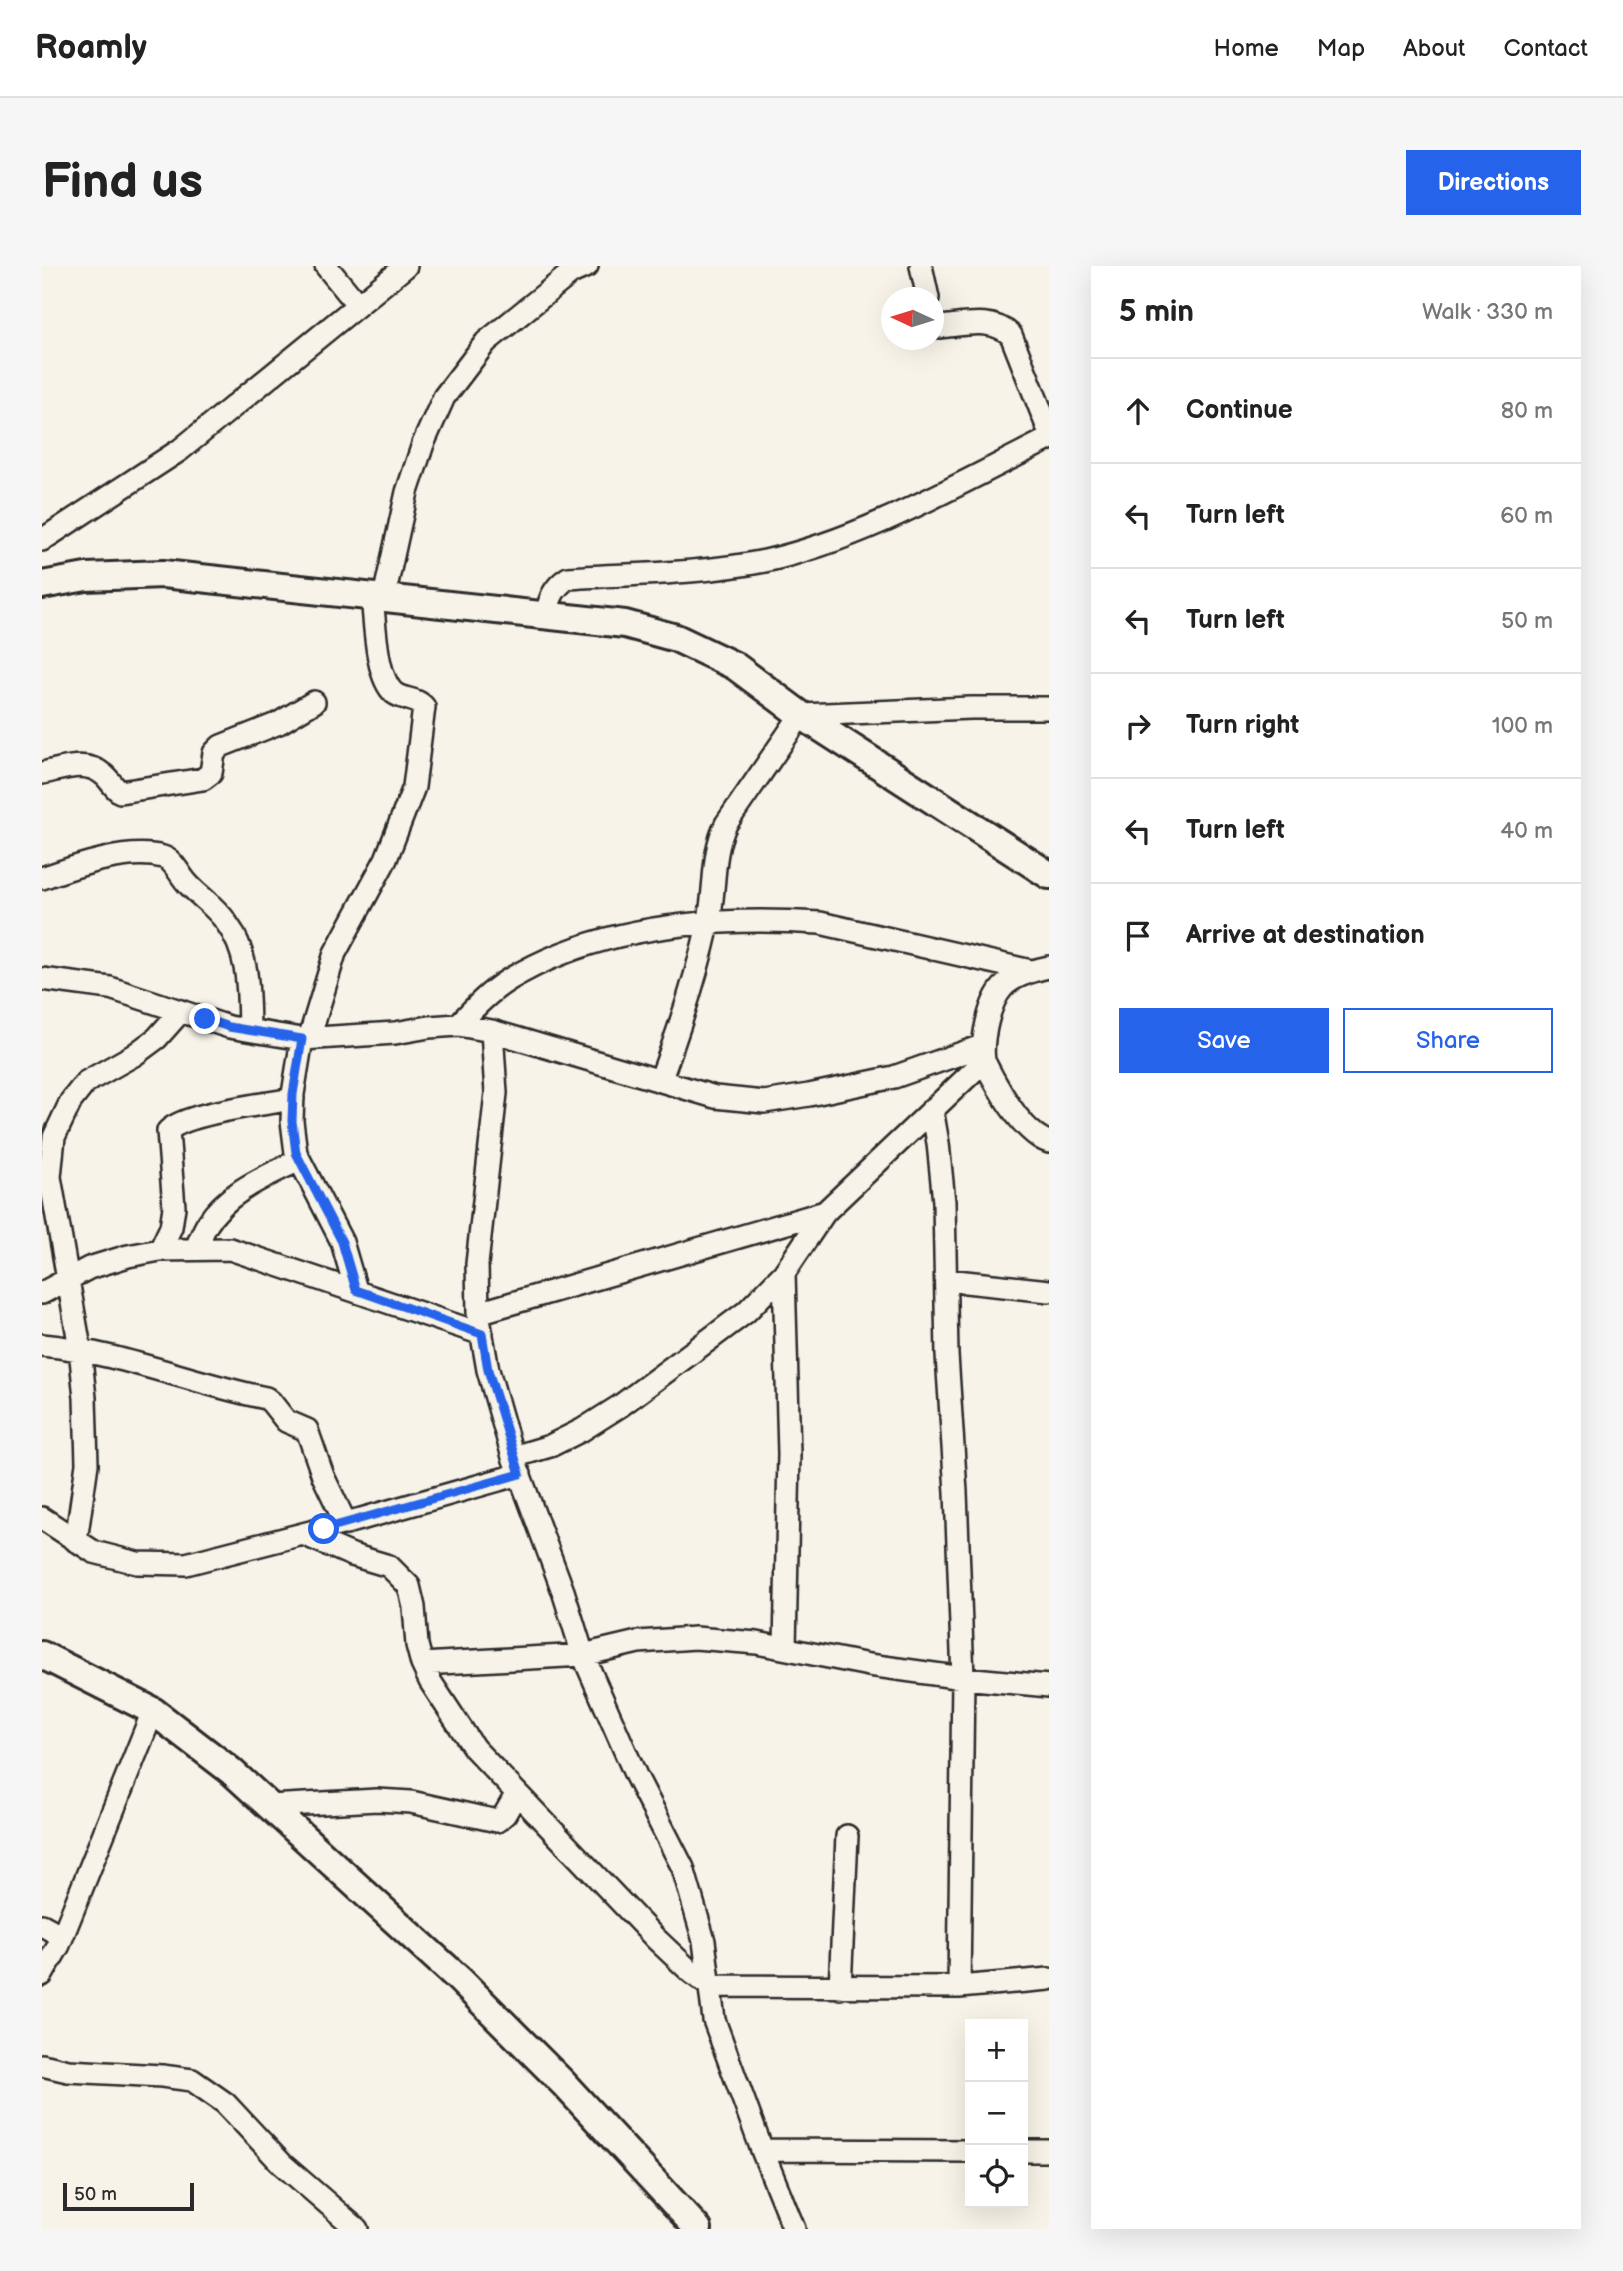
<!DOCTYPE html>
<meta charset="utf-8">
<style>
:root{--surface:#fff;--page:#f6f6f6;--text:#222;--muted:#767676;--line:#e0e0e0;--accent:#2563eb}
body{margin:0;font-family:"Balsamiq Sans",sans-serif;background:var(--page);color:var(--text)}
.controls{position:absolute;right:21px;bottom:21px;display:grid;overflow:hidden;border-radius:0px;box-shadow:0 7px 28px #0002}
.controls button{width:63px;height:63px;display:grid;place-items:center;padding:0;border:0;border-bottom:2px solid var(--line);background:var(--surface);color:var(--text);font:35px sans-serif}
.compass{position:absolute;left:839px;top:21px;width:63px;height:63px;border-radius:50%;background:var(--surface);box-shadow:0 7px 28px #0002;rotate:274deg}
.scale{position:absolute;left:21px;bottom:18px;width:131px;box-sizing:border-box;padding-left:7px;border:4px solid #2b2b2b;border-top:0;font-size:19px;line-height:24px;white-space:nowrap;color:#2b2b2b;-webkit-text-stroke:5px #f7f3e8;paint-order:stroke}
.stop{position:absolute;width:21px;height:21px;margin:-16px;border:5px solid #2563eb;border-radius:50%;background:#fff}
.stop.end{background:#2563eb;border-color:#fff;box-shadow:0 2px 7px #0008}
.list{margin:0;padding:0;list-style:none}
h2{display:flex;justify-content:space-between;align-items:center;height:91px;margin:0;padding:0 28px;font-size:30px}
h2 small{font-size:23px;font-weight:400;color:var(--muted)}
.list li{display:grid;grid-template-columns:46px 1fr auto;gap:21px;align-items:center;box-sizing:border-box;height:105px;padding:0 28px;border-top:2px solid var(--line)}
.list b{display:block;font-size:26px;white-space:nowrap}
.list em{font-size:23px;font-style:normal;color:var(--muted)}
.actions{display:flex;gap:14px;padding:21px 28px}
.actions a{flex:1;padding:16px 0;border:2px solid var(--accent);border-radius:0px;text-align:center;font-size:24px;color:var(--accent)}
.actions .main{background:var(--accent);color:#fff}
.icon{flex:none;width:38px;height:38px;fill:none;stroke:currentColor;stroke-width:2;stroke-linecap:round;stroke-linejoin:round}
.map{position:relative;flex:none;width:1007px;height:1963px;overflow:hidden;border-radius:0px}
header{display:flex;align-items:center;gap:42px;box-sizing:border-box;height:98px;padding:0 35px;background:var(--surface);border-bottom:2px solid var(--line)}
header strong{font-size:33px}
nav{display:flex;gap:38px;margin-inline-start:auto;font-size:24px}
.intro{display:flex;align-items:center;justify-content:space-between;box-sizing:border-box;height:168px;padding:0 42px}
h1{margin:0;font-size:49px}
.button{padding:18px 32px;border-radius:0px;background:var(--accent);color:#fff;font-size:24px;font-weight:700}
main{display:flex;gap:42px;padding:0 42px}
aside{flex:1;background:var(--surface);border-radius:0px;box-shadow:0 7px 28px #0002}
.map>svg:first-child{display:block}
.lines{fill:none;stroke-linecap:round;stroke-linejoin:round}
.minor-casing{stroke:#2b2b2b;stroke-width:26}
.tertiary-casing{stroke:#2b2b2b;stroke-width:32}
.minor{stroke:#f7f3e8;stroke-width:21}
.tertiary{stroke:#f7f3e8;stroke-width:26}
.route{stroke:#2563eb;stroke-width:9}
</style>
<header>
<strong>Roamly</strong>
<nav><a>Home</a><a>Map</a><a>About</a><a>Contact</a></nav>
</header>
<div class="intro"><h1>Find us</h1><a class="button">Directions</a></div>
<main>
<div class="map">
<svg width="1007" height="1963" viewBox="0 0 1007 1963">
<rect width="100%" height="100%" fill="#f7f3e8"/>
<filter id="ink" filterUnits="userSpaceOnUse"><feTurbulence type="fractalNoise" baseFrequency=".0143" numOctaves="2"/><feDisplacementMap in="SourceGraphic" scale="14" xChannelSelector="R" yChannelSelector="G"/><feConvolveMatrix kernelMatrix="1 2 1 2 8 2 1 2 1" color-interpolation-filters="sRGB"/></filter>
<g filter="url(#ink)">
<g class="lines">
<!-- minor casing -->
<g class="minor-casing">
<path id="minor" d="M284 0 316 39
M879 0 886 32
M892 57 898 61C923 59 949 51 969 69L1007 165
M0 274 138 184 364 0
M342 331 365 226 381 178 402 131 444 76 529 7 545 0
M504 349C508 332 511 322 526 312 591 308 658 308 723 295 822 273 916 218 1007 173
M0 507C21 503 44 493 62 509 68 514 71 521 78 526L161 513 169 507 172 487 179 480 237 457 272 436
M0 612C34 600 85 582 121 591 132 594 138 610 146 618 158 631 174 641 184 656 208 688 206 726 207 764
M0 713 68 722 187 761 260 773 353 767 387 761 416 759 450 765 673 831 722 836 767 829 852 811 940 780
M416 759C432 742 448 725 468 713 559 658 674 650 778 657L989 705
M450 765 454 827 435 998 436 1047 446 1104 471 1191 521 1325 541 1389 594 1510 641 1602 662 1675 672 1754 720 1884 752 1963
M260 773 251 828 250 855 254 887 300 976 314 1024
M267 773 293 687 344 593 372 521 382 441C375 432 361 434 352 427 333 410 333 354 330 330
M942 795C954 819 980 868 1007 876
M618 815C637 764 654 712 666 659 674 626 669 589 684 558L759 449 929 442H1007
M890 843 896 877 902 936 905 1089 914 1226 921 1412 917 1721
M154 982C158 974 161 964 166 957 186 925 225 910 257 894
M118 984 129 961 132 941 126 865C143 847 223 838 251 833
M742 1007 747 1188 743 1382
M905 1014 1007 1025
M0 1027 47 1002 86 990 118 984 188 983 440 1068
M436 1047 783 946
M0 1079C77 1086 149 1117 224 1132L229 1136 244 1155 265 1164 281 1210 304 1258
M471 1191 508 1180 540 1164 578 1140 704 1046 742 1007 783 946 942 795C939 775 947 736 961 721 972 710 992 704 1007 701
M0 1252 52 1286 95 1297 144 1298 319 1253 478 1208
M261 1268 310 1289 347 1300 367 1320 372 1341 375 1379 380 1398 388 1415 432 1482 613 1672 649 1706 668 1720 917 1721 1007 1713
M34 1275 45 1198 43 1132 38 1082 8 911 12 871 29 835 44 816 92 789 115 772 139 745
M380 1398 541 1389 596 1376 653 1372 715 1377 827 1399 921 1412 1007 1420
M227 1540 335 1534 369 1536 455 1555 463 1548 475 1527
M0 1659 20 1670
M0 1709 17 1679 111 1445
M798 1722 805 1570
M0 1799 26 1805 120 1810 150 1814 183 1837 240 1898 315 1963
M720 1884 928 1885
M981 1885H1007"/>
</g>
<!-- tertiary casing -->
<g class="tertiary-casing">
<path id="tertiary" d="M0 319 44 311 121 308 583 358 634 372 693 400 759 449 1007 609
M0 1389 111 1445 189 1505 417 1713 522 1818 656 1963"/>
</g>
<!-- minor -->
<use href="#minor" class="minor"/>
<!-- tertiary -->
<use href="#tertiary" class="tertiary"/>
</g>
</g>
<g class="lines" filter="url(#ink)">
<!-- route -->
<path class="route" d="M163 753 187 761 260 773 251 828 250 855 254 887 300 976 314 1024 440 1068 446 1104 478 1208 282 1263"/>
</g>
</svg>
<div class="controls">
<button>+</button>
<button>−</button>
<button><svg class="icon" aria-label="locate" viewBox="0 0 24 24"><circle cx="12" cy="12" r="6"/><path d="M12 2v4M12 18v4M2 12h4M18 12h4"/></svg></button>
</div>
<svg class="compass" viewBox="-18 -18 36 36"><path d="M0-13l5 13h-10z" fill="#e53935"/><path d="M0 13l5-13h-10z" fill="#767676"/></svg>
<div class="scale">50 m</div>
<div class="stop" style="left:282px;top:1263px"></div>
<div class="stop end" style="left:163px;top:753px"></div>
</div>
<aside>
<h2>5 min<small>Walk · 330 m</small></h2>
<ul class="list">
<li><svg class="icon" aria-label="ahead" viewBox="0 0 24 24"><path d="M12 20V5M6 11l6-6 6 6"/></svg><div><b>Continue</b></div><em>80 m</em></li>
<li><svg class="icon" aria-label="left" viewBox="0 0 24 24"><path d="M17 20v-9H6M10 6l-5 5 5 5"/></svg><div><b>Turn left</b></div><em>60 m</em></li>
<li><svg class="icon" aria-label="left" viewBox="0 0 24 24"><path d="M17 20v-9H6M10 6l-5 5 5 5"/></svg><div><b>Turn left</b></div><em>50 m</em></li>
<li><svg class="icon" aria-label="right" viewBox="0 0 24 24"><path d="M7 20v-9h11M14 6l5 5-5 5"/></svg><div><b>Turn right</b></div><em>100 m</em></li>
<li><svg class="icon" aria-label="left" viewBox="0 0 24 24"><path d="M17 20v-9H6M10 6l-5 5 5 5"/></svg><div><b>Turn left</b></div><em>40 m</em></li>
<li><svg class="icon" aria-label="arrive" viewBox="0 0 24 24"><path d="M6 21V4h12l-3 4 3 4H6"/></svg><div><b>Arrive at destination</b></div></li>
</ul>
<div class="actions"><a class="main">Save</a><a>Share</a></div>
</aside>
</main>
